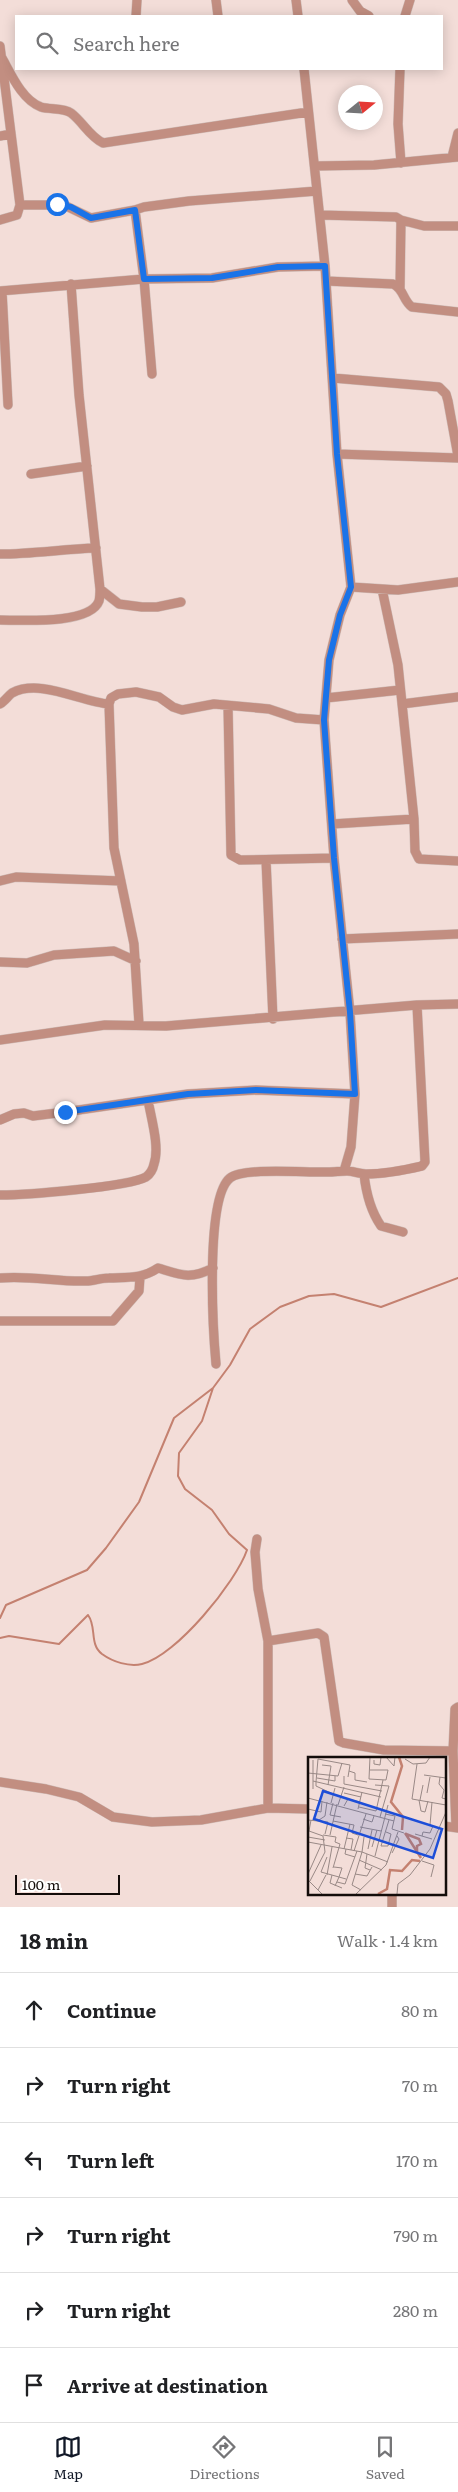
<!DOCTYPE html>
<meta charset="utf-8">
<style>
:root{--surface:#fff;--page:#f2f2f2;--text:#202124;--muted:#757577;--line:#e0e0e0;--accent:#111827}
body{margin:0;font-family:Literata,serif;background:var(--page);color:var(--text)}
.compass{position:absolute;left:338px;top:85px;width:45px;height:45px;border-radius:50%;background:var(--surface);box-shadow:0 2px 12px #0003;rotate:72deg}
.scale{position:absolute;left:15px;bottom:12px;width:105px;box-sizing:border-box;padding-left:5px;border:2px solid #130c0a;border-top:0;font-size:14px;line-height:18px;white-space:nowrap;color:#130c0a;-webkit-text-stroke:4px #fff;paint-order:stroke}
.stop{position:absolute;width:15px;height:15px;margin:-11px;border:4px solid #1a73e8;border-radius:50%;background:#fff}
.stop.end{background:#1a73e8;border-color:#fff;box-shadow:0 1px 5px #0008}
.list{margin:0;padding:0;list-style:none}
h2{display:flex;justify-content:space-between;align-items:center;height:65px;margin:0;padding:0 20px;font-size:21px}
h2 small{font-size:16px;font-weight:400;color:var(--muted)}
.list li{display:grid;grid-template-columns:32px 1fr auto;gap:15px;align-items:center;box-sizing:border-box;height:75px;padding:0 20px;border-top:1px solid var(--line)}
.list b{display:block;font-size:19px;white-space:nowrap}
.list em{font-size:16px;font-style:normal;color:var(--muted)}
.icon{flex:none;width:28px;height:28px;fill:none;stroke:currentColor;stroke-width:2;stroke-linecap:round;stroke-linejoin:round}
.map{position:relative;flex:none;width:458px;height:1907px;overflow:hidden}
.search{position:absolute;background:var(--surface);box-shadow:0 2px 12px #0003;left:15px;right:15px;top:15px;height:55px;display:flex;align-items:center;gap:12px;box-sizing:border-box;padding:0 18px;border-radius:0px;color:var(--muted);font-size:19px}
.sheet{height:515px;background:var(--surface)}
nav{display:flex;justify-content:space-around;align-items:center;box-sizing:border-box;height:70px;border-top:1px solid var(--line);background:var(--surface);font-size:14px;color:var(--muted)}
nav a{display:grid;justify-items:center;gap:2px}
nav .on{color:var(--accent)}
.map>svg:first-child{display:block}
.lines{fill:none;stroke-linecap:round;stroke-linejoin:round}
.stream{stroke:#c48170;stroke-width:2}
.minor-casing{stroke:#cfbcb7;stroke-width:10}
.minor{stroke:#c28e81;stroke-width:9}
.route{stroke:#1a73e8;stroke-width:6}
.inset-river{fill:none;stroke:#c48170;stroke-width:2.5}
.inset-road{fill:none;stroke:#998986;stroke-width:1}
.view{fill:#1d4ed8;fill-opacity:0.15;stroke:#1d4ed8;stroke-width:2.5}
.inset-edge{fill:none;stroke:#130c0a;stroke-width:2.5}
</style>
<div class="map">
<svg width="458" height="1907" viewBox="0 0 458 1907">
<rect width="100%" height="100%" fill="#f3ddd8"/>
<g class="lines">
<!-- stream -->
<path class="stream" d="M0 1618 6 1605 87 1570 106 1548 139 1502 174 1418 213 1388 230 1365 250 1329 280 1307 309 1296 334 1294 381 1307 458 1278
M0 1638 9 1636 59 1644 88 1615C97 1627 89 1644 102 1654 113 1662 129 1667 142 1664 176 1656 236 1582 247 1550L229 1534 212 1510 185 1489 178 1476 179 1453 202 1421 213 1388"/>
<!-- minor casing -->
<g class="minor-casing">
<path id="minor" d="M216 0 218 16
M296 0 298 16
M352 0 360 11 369 16
M136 16 137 0
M405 16 410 0
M0 46 20 205 17 215 0 220
M2 58C11 74 22 100 41 107 50 110 63 107 71 113 83 122 89 136 103 143L308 112
M304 69 325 266 337 454 351 587 340 615 329 660 324 720 334 858 350 1012 355 1094 351 1147 344 1171
M400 69 398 124 401 163
M0 136 11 134
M452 157 458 133
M315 166 374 165 458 157
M20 205H64L91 218 135 210
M320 215 396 217 401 220 400 289
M401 220 424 226H458
M326 281 393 284C404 289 403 301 412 307L458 312
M0 291 144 279 212 278 278 267 325 266
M2 291 8 405
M152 374 144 279 135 210 144 207 189 201 317 191
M333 378 439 387 446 394 448 401 458 456
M337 454 458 458
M31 474 87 466
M0 554C32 554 64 549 96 548
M351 587 398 590 458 582
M100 589 119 604 142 607H157L181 602
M382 589 398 665 414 819 415 851 419 859 458 861
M0 620C20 620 90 625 99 601 100 597 100 592 100 589L79 395 71 284
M326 698 400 690
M0 704C5 701 8 696 12 693 40 678 81 702 109 704
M402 704 458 697
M228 706 231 855 240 860 334 858
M332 824 414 819
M266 860 273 1019
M0 881 16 877 121 881
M342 939 458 934
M0 962 27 963 54 955 114 951 136 961
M139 1024 134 944 114 848 109 704 111 698 118 694 136 692 159 697 173 707 182 710 214 704 269 709 296 718 324 720
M0 1040 105 1025 166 1026 417 1005 458 1004
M0 1120 14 1114 24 1113 33 1116 65 1112 188 1094 256 1090 355 1094
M364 1174C366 1193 370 1210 381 1226L403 1232
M0 1195C25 1195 128 1187 146 1177 150 1174 153 1169 154 1164 160 1147 151 1118 148 1100
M0 1278C29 1275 57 1282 86 1281 93 1281 101 1278 109 1278 127 1277 142 1279 158 1268 181 1275 190 1280 213 1268
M0 1321H113L139 1291 140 1277
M216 1364C213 1331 205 1198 230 1178 244 1167 308 1173 328 1172 334 1172 341 1171 347 1171 353 1171 359 1174 366 1174 384 1174 405 1170 422 1166L425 1162 417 1005
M257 1539 255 1552 258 1589 268 1641V1808
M268 1641 318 1633 324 1637 339 1741 344 1743 384 1750 453 1751 455 1709 458 1707
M453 1751 456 1827
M0 1782 46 1789 79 1797 113 1817 152 1822 201 1820 268 1808 309 1809
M444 1826 458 1828
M392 1893V1907"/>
</g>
<!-- minor -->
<use href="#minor" class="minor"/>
</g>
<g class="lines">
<!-- route -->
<path class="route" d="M57 204 71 207 91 218 135 210 144 279 212 278 278 267 325 266 337 454 351 587 340 615 329 660 324 720 334 858 350 1012 355 1094 256 1090 188 1094 65 1112"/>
</g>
<!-- overview -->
<g transform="translate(308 1757)">
<rect width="138" height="138" fill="#f3ddd8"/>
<path class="inset-river" d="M91 0 94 9 83 45 95 60 94 73M97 76 113 101M98 77 111 82 113 87 109 89V96M70 137 79 132 82 113 94 114 104 103 112 104"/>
<path class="inset-road" d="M78 0 86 9 87 0M97 2 105 7 118 6 122 0M5 3V32M66 3V7L72 8 73 0M109 7 104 42 138 48M14 8 23 9 20 28M62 13H80L78 23 61 22 62 0M41 14 47 16V23L59 25M0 16 30 19 34 6M0 18V39M116 18 138 21M36 19V27L74 34M132 20 131 27 136 33 134 41 138 42M9 21 27 24V19M5 24 73 40M8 25 10 2 42 8 40 20M8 25V29L25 37M67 28 81 29 72 60M36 36 53 40M119 36 122 20M0 41 86 64M111 43 113 54 117 55 120 44M112 43 115 28M23 46 27 31M25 46 22 58 33 60M30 48 36 30M36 49 40 42 52 45M51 50 68 54 75 23M0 52 13 55 14 44M50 52 54 35M77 57 87 59 84 72 96 76M55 62 64 65 66 59M0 63 20 65 17 77M11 63 17 59 19 45M25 64 46 68 44 76 50 78M52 70 73 74M107 77 124 82M15 78 28 80 27 85 32 87 25 111M22 78 29 47M114 79 115 75 122 76 125 69 122 68 124 45M0 80 17 83M38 81 45 82 43 93M0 85 54 95 80 105M73 89 81 63M73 89H80L83 77 78 75M64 90 69 73M36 92 42 67M38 92 37 97 47 100M60 92 64 73M46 94 58 57M54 95 56 80M84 96 91 82 89 79M59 97 57 111 62 113M67 99 80 48M19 100 13 115 31 120 27 129M51 103 74 113M114 104 126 108 123 120M26 110 34 111 31 120 38 122M0 117 13 88M47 117 59 119 64 110M19 118 24 90M24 118 22 126 34 131M0 123 14 137M2 124 17 95 15 79 1 74 3 63M29 125 37 127 49 94M10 133 18 118M53 133 44 128 54 95M48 137 78 108 90 75M89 137 90 127 102 118 122 92 138 55"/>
<path class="view" d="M15 34 134 72 125 101 6 62Z"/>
<rect width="138" height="138" class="inset-edge"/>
</g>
</svg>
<svg class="compass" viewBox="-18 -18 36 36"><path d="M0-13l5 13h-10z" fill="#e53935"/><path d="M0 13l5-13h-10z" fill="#757577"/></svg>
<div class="scale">100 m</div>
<div class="stop" style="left:57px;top:204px"></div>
<div class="stop end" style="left:65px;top:1112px"></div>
<div class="search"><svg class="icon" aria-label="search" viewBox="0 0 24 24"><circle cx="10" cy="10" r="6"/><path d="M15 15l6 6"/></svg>Search here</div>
</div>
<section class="sheet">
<h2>18 min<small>Walk · 1.4 km</small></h2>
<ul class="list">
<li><svg class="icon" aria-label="ahead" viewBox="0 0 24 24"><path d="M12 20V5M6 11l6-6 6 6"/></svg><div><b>Continue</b></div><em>80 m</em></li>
<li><svg class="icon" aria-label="right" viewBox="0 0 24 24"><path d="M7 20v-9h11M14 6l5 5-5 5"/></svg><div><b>Turn right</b></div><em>70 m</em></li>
<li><svg class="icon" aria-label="left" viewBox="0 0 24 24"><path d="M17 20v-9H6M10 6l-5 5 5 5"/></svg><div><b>Turn left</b></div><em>170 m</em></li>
<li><svg class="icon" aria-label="right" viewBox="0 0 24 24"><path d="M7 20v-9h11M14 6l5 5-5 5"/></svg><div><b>Turn right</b></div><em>790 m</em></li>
<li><svg class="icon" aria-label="right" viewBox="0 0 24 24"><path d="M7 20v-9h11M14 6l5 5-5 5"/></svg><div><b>Turn right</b></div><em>280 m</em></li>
<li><svg class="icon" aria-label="arrive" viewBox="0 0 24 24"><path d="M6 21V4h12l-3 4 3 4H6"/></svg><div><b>Arrive at destination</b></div></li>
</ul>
</section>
<nav>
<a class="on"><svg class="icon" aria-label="map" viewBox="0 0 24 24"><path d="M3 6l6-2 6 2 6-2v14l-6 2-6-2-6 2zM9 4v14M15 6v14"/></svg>Map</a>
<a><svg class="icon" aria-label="directions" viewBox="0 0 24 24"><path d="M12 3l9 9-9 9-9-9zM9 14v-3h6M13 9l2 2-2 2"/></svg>Directions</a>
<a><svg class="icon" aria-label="saved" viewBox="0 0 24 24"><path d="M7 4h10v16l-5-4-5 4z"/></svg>Saved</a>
</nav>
